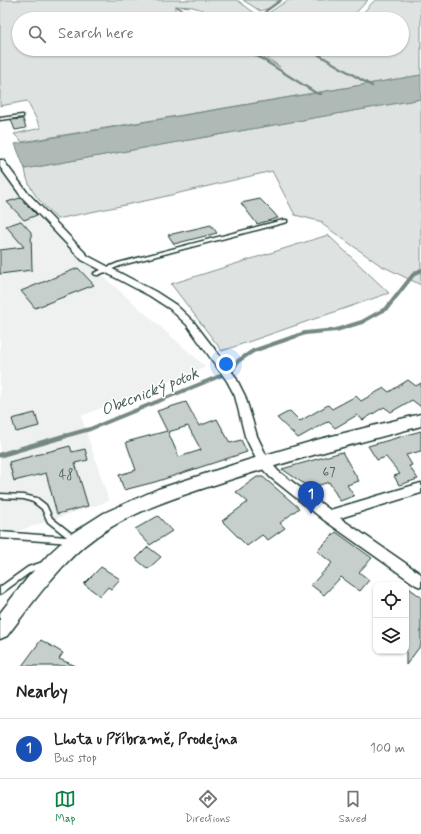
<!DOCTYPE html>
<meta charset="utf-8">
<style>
:root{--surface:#fff;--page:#f2f2f2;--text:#222;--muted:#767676;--line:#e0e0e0;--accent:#0b8043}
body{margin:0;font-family:Mynerve,sans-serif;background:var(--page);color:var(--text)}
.controls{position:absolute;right:12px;bottom:12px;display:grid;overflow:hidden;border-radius:8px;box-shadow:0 1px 3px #0004}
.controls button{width:36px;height:36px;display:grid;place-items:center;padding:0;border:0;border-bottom:1px solid var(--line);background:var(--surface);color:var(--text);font:20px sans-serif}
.you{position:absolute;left:226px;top:364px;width:14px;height:14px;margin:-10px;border:3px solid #fff;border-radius:50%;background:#1a73e8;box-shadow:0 0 0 6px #1a73e833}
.badge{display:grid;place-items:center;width:26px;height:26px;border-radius:50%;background:var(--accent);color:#fff;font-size:13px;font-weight:700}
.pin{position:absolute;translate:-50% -33px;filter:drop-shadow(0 1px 2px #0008)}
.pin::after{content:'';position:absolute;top:21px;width:14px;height:12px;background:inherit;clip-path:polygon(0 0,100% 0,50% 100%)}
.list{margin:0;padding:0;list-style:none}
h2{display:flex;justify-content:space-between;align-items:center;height:52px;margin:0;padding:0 16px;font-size:17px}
h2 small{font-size:13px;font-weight:400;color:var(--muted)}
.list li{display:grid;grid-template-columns:26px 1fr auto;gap:12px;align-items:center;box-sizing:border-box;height:60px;padding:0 16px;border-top:1px solid var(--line)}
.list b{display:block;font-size:15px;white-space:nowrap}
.list p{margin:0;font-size:13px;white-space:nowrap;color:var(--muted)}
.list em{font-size:13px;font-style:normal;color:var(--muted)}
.icon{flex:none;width:22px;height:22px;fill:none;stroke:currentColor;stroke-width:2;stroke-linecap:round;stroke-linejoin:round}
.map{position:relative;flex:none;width:421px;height:666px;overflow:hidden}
.search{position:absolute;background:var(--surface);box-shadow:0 1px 3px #0004;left:12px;right:12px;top:12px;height:44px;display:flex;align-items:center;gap:10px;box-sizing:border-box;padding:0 14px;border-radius:22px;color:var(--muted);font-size:15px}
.sheet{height:112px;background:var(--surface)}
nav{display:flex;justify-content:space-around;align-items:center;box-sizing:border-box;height:56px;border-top:1px solid var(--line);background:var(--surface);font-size:11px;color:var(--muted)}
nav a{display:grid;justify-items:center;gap:2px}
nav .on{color:var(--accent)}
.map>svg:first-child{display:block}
.built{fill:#eef1f0}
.green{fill:#dee3e2;stroke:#7e908b}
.water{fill:#afbab7;stroke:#758883}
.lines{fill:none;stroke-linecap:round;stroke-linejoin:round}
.stream-far2{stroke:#758883;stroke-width:2.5}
.stream-far1{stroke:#758883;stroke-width:4}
.stream{stroke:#758883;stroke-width:5}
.building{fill:#c7cfcc;stroke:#1f3d34;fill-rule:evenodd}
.lane-casing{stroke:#1f3d34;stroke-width:3}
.street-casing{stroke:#1f3d34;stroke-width:3}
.secondary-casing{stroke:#1f3d34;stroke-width:3}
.lane{fill:#fff;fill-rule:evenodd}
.street{fill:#fff;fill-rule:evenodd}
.secondary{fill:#fff;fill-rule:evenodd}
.labels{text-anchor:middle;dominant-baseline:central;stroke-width:3;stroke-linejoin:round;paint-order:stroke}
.number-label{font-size:13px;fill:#49625a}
.water-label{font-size:16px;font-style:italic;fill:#4a625b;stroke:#fff}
</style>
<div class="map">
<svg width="421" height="666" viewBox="0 0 421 666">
<rect width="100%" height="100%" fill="#fff"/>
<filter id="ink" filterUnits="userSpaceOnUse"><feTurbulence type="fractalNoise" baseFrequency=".025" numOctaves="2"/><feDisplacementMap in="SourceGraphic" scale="8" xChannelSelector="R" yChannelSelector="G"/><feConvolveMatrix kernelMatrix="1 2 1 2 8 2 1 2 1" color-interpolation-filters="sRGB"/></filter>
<g filter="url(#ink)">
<!-- built -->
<path class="built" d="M0 170 20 198 46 226 206 367 81 416 109 501 0 537Z"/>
<!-- green -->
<path class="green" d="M0 0H237L263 19H216L200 9 193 7 175 6V11L190 19H19V49H247L280 67 256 49H402V19H357L375 0H421V75L22 142 14 134 41 128 27 101 0 106Z
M243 0H281L269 8 260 11Z
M288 0H368L350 19 270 18 269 15 270 12Z
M421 99V285L380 265 322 224 323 222 295 215 272 171 154 199 57 219C42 203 28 192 25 169Z
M328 235 389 293 222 351 171 284Z"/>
<!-- water -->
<path class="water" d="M421 75V99L25 169 15 144Z"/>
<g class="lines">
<!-- stream-far2 -->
<path class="stream-far2" d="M177 7 195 19
M269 19 265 16 266 11 281 0
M246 49 316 93 321 94
M309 49 372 86"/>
<!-- stream-far1 -->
<path class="stream-far1" d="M61 437 90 429 232 371 238 361 253 351 305 333 336 330 362 322 387 308 413 275 421 270"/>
<!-- stream -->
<path class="stream" d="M0 455 65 436"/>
</g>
<!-- building -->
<path class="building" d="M23 119 26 128 15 130 11 120Z
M20 198 37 215 24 220 7 202Z
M260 199 273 212 278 218 257 224 241 203Z
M21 221 31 232 32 270 0 274V250L24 247 6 226Z
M211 225 217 233 174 244 168 235Z
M78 268 94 285 35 308 21 291Z
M408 380 416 386 421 383V407L412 400 391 412 384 407 363 420 357 415 335 428 329 422 325 423 298 438 277 418 290 411 300 421 328 405 332 409 356 396 361 401 384 388 389 392Z
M186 402 199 426 217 419 230 443 241 440 247 452 155 482 124 490 119 475 136 470 126 442 167 431 157 411ZM188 426 201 450 179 457 168 432Z
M35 413 39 426 16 432 12 419Z
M421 431V451L406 455 412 465 409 466 418 479 399 485 394 476 400 474 386 457 377 460 368 446Z
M70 446 72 452 85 449 88 460 75 463 88 506 57 514 46 473 14 481 9 462Z
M342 452 359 481 347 485 354 496 340 501 329 482 310 488 282 469Z
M257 477H263L299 508 280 523 285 528 268 540 262 535 247 546 222 521 248 502 236 492Z
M158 516 172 531 150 545 135 529Z
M336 532 372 558 359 572 369 580 360 591 341 577 324 595 311 585 332 563 317 551Z
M148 547 161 557 148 569 136 559Z
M101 567 120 579 111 589 108 587 100 596 84 584Z
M406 586 421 597V645L406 665Z
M41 640 63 653 59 659 76 666H22Z"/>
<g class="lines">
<!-- lane casing -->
<g class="lane-casing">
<path id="lane" d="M22 115H23V117L0 120V118Z
M283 220H287V222L122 265 98 275H96L94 274V273L118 263Z
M0 494 24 495 37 498 46 505 52 518 76 537 77 539 76 541 71 543 0 538V532L67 537 48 522 42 509 33 502 24 499 0 498Z
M43 562 45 563 46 565 45 567 32 571 2 593 0 594V587L28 567Z"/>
</g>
<!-- street casing -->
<g class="street-casing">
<path id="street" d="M0 160H3L27 192 88 256 156 292 176 305 193 321 235 376 245 396 257 436 268 459 278 471 330 510 421 483V493L340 518 421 574V587L416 585 324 520 270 477 259 465 245 436 235 396 227 381 187 325 170 309 150 296 82 260 21 196 0 167Z"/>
</g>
<!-- secondary casing -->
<g class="secondary-casing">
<path id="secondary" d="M421 414V426C354 444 286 461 220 483 173 498 123 514 84 546 54 572 31 605 7 636L0 639V613L29 576 49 554 71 534 104 513 158 489 245 461 320 439Z"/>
</g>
<!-- lane -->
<use href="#lane" class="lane"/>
<!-- street -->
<use href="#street" class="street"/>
<!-- secondary -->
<use href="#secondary" class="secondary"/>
</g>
</g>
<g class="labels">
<!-- number labels -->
<g class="number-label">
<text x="329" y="472">67</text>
<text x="66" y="475">48</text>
</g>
<!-- water labels -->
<g class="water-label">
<text transform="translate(150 392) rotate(-22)">Obecnický potok</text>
</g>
</g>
</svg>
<div class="controls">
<button><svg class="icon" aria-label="locate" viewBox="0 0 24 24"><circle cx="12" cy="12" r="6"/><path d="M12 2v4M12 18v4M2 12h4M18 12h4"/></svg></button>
<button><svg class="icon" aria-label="layers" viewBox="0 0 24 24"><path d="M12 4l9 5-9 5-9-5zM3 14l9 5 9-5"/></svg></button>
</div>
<div class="you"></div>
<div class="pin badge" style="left:311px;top:514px;background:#1a4fb4">1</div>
<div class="search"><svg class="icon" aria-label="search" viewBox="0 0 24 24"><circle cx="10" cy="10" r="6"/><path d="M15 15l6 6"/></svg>Search here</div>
</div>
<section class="sheet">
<h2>Nearby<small></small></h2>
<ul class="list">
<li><span class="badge" style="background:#1a4fb4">1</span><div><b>Lhota u Příbramě, Prodejna</b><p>Bus stop</p></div><em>100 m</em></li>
</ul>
</section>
<nav>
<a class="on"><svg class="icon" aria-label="map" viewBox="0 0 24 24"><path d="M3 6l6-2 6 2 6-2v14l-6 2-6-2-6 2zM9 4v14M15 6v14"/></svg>Map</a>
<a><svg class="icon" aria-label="directions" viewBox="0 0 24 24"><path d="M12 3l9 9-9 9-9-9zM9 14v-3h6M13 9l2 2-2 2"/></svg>Directions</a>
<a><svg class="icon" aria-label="saved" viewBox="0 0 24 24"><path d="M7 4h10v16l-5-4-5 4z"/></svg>Saved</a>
</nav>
